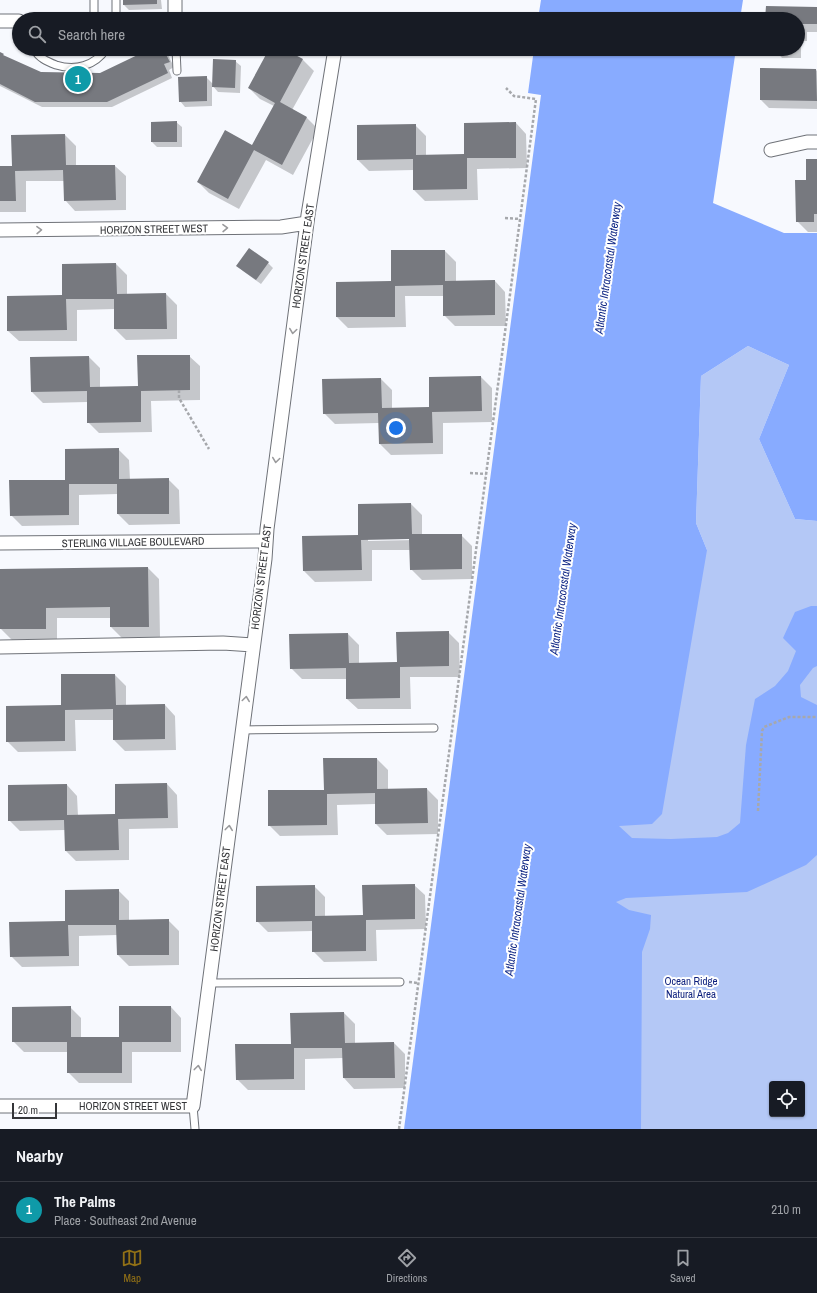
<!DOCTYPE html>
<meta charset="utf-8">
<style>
:root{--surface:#171b24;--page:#20242c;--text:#f1f3f6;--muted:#9ea1a6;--line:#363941;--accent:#917016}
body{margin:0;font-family:"Archivo Narrow",sans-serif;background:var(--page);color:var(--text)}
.controls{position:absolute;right:12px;bottom:12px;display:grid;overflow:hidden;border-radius:4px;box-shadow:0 1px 3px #0004}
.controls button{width:36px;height:36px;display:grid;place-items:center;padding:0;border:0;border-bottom:1px solid var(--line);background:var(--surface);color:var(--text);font:20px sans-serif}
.scale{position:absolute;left:12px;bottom:10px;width:45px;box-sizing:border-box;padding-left:4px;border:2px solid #343538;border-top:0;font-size:11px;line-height:14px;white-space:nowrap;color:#343538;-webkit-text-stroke:3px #fff;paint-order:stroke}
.you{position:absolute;left:396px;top:428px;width:14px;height:14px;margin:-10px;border:3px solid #fff;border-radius:50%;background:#1a73e8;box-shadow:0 0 0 6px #1a73e833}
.badge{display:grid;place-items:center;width:26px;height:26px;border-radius:50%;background:var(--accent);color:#fff;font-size:13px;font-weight:700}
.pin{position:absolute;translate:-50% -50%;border:2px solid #fff;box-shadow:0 1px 4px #0006}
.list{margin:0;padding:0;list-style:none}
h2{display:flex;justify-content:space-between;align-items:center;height:52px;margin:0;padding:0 16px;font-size:17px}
h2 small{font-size:13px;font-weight:400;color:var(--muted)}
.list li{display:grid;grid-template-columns:26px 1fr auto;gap:12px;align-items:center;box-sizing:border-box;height:56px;padding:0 16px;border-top:1px solid var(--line)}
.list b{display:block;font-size:15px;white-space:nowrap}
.list p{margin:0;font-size:13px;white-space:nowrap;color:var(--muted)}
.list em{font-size:13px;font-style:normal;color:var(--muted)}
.icon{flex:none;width:22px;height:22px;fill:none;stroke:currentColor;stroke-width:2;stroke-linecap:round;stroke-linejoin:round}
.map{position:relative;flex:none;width:817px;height:1129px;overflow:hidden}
.search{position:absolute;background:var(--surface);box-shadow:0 1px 3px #0004;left:12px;right:12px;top:12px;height:44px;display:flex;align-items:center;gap:10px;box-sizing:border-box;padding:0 14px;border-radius:22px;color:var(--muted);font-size:15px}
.sheet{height:108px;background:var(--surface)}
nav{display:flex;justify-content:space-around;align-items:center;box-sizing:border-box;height:56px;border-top:1px solid var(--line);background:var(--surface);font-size:11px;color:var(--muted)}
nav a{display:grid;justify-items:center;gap:2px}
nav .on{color:var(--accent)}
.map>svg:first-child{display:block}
.green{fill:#b4c8f6;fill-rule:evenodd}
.water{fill:#88abff}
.shadow{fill:#0003;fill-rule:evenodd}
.building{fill:#77797f}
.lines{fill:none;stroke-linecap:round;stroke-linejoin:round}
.lane-casing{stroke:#6f7278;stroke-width:9}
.street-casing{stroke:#6f7278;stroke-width:15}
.path{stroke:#a6a8ac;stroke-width:2.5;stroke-dasharray:3 2;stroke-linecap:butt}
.lane{stroke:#fff;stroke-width:7}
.street{stroke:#fff;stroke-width:13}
.oneway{stroke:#9a9a9c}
.labels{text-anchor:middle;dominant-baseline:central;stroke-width:4;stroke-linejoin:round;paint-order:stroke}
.street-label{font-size:11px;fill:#343538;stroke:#fff}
.park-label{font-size:11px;fill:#0b1e7c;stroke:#fff}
.water-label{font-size:12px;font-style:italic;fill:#112886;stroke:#fff}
</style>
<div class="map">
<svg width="817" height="1129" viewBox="0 0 817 1129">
<rect width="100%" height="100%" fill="#f7f9fe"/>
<!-- green -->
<path class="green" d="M748 346 789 365 759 439 795 519 817 521V1129H552L605 566 707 550 696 523 701 376ZM772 1084H802V1114H772Z"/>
<!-- water -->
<path class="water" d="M541 0H743L740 19H538Z
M534 49H736L713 203 784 233H817V521L795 519 759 439 789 365 748 346 701 376 696 523 707 550 662 814 652 824 619 826 632 838 671 839 717 837 728 833 740 823 746 745 755 699 775 686 788 671 796 651 783 638 795 612 811 606H817V666L813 668 800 685 801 697 817 705V855L806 865 747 892 626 898 616 902 629 910 651 915 650 929 642 952 641 1129H404L541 95 528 93Z"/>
<!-- shadow -->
<path class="shadow" d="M124 0H161L162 9 129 10 124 5Z
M817 8V32H807V41H801V58H782L774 49H798V19H766Z
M152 49H165L174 67 169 70 172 78 112 107H42L0 86V53L6 58 41 73 100 74Z
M270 49H282L303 60 314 71 292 110 307 118 318 129 293 175 266 160 239 209 209 193 198 182 252 146 274 106 260 99 249 88Z
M235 61 241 66 240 93 218 92 212 85V106L185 107 180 101 206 77 213 84Z
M761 69 816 70 817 71V109L769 108 761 100Z
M176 122 182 127V147H157L152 142Z
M516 123 526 134 527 168 477 169 478 200 425 201 414 190V170L369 171 358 160 415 125 426 136V156L465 155Z
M65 135 76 146V166H115L126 176V210L75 211 65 200 64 181H26V212H0V167H13Z
M817 160V232H808L797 221 807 181Z
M445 251 456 262V282L495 281 505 292 506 326H455L444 315V296H405L406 327 348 328 337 317Z
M268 263 273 268 261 284 243 271 238 266Z
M116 264 127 275V295L166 294 177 305V339L126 340 115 329V309L77 310V341H19L8 331Z
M189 356 200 366V400L151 401 152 432 99 433 88 422V402L43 403 32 392 89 357 100 368V388L139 387Z
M481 377 492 388V422L443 423V454L391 455 380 444 379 423 335 424 324 413 381 379 392 390V409L430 408Z
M118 449 129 460 130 480 168 479 179 490 180 524 129 525 118 514V494L79 495V525L22 526 11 515Z
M411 504 422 515V535H461L472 546V579L422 580 411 569 410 550H372V581L315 582 304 571 359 536V505ZM414 538V540L368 541V539Z
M148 568 159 579 160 637 122 638 111 627V618H57V639L12 640 1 629 0 570Z
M448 632 459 643 460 677H410L411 709H358L347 699V679H302L291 668 348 634 359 645V664L398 663Z
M115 675 126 686V706L165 705 175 716 176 750 125 751 114 740V720H75L76 751 18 752 7 741Z
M377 759 388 770V790L427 789 438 800V834L387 835 376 824V804L337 805 338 835 280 836 269 825Z
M167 784 177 795 178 828 129 829V860L76 861 65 850V830L20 831 9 820 67 785 77 796 78 816 116 815Z
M414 885 425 895 426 929 376 930 377 961 324 962 313 951V931L268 932 257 921 314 886 325 897V917L364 916Z
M118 890 129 901V921L168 920 179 931V965L129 966 118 955 117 935 79 936V966L22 967 11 956Z
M70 1007 81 1018V1038H120L171 1007 181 1018V1052H132V1083H79L68 1072V1052H24L13 1041Z
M344 1013 355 1024V1044L394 1043 405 1054V1088L354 1089 344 1078 343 1058 305 1059V1090H248L237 1079Z"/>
<!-- building -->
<path class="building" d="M123 0H157V4L123 5Z
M766 6 817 7V24H798V19H765Z
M150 49H163L170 62 164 64 168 73 107 102H35L0 84V52L4 54 3 55 41 72 100 73Z
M269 49H284L303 59 280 102 307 117 282 165 254 150 228 199 197 182 225 130 252 145 275 103 248 88Z
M213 59 236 60 235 88 212 87Z
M760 68 816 69 817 101 760 100Z
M207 76V101L179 102 178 77Z
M177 121V142H151V122Z
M516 122V158H467V189L413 190V159L357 160V125L416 124V155L464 154V123Z
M65 134 66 165H115L116 200 64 201 63 170 15 171 16 201H0V166H12L11 135Z
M806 159H817V214H814V222H796L795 180H806Z
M249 248 269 262 256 280 236 266Z
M391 250H445V281L495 280V315L443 316V285L395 286V317H336V282L391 281Z
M116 263 117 294 166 293 167 329H114V299H66L67 330 7 331V296L62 295V264Z
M137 355H190V390L141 391V422L87 423V391L31 392 30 357 89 356 90 387 138 386Z
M481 376 482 411 432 412 433 443 379 444 378 413 323 414 322 379 381 378 382 408 429 407V377Z
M119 448V479L169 478V514H117V484H69V515L10 516 9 480H65V449Z
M411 503 412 534H462V569L410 570 409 539 361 540 362 570 303 571 302 536 358 535V504Z
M148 567 149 627H110V607L46 608V629H0V569Z
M449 631V666L400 667V698L346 699V668L290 669 289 634 348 633 349 663 397 662 396 632Z
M61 674H115L116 705 165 704V739L113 740V709L65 710V741L6 742V706L61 705Z
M323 758H377V789L427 788 428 823 375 824V793L327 794V825L268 826V790H324Z
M167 783 168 818 118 819 119 850 65 851 64 820 8 821V785L67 784V815L115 814V784Z
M415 884V919L366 920V951L312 952V921L256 922V886L315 885V916L363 915 362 885Z
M119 889V920L169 919V955H117L116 925H68L69 956 10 957 9 922 65 921V890Z
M71 1006V1037H119V1006H171V1042H122V1073H67V1042H12V1007Z
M344 1012 345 1043 394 1042 395 1078H343L342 1048H294V1079L236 1080 235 1044H291L290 1013Z"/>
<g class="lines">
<!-- lane casing -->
<g class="lane-casing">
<path id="lane" d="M94 0V19
M116 19V0
M34 49C39 58 46 61 56 65 75 71 95 66 106 49
M176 49 177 71
M241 730 434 728
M209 983 400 982
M193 1106 195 1129"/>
</g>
<!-- street casing -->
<g class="street-casing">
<path id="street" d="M175 0V19
M0 21H19
M771 150 807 142H817
M0 230 281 227 307 223
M0 543 266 541
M0 647 223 643 253 645
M0 1106H193L265 559 267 529 308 215 335 49"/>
</g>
<!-- path -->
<path class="path" d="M505 218 520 219
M179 390V398L209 449
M470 473 486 474
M758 811 762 731 764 727 789 717H817
M409 982 418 983
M399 1129 536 99 514 96 506 88"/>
<!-- lane -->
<use href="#lane" class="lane"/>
<!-- street -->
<use href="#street" class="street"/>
</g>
<!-- one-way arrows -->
<defs><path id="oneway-chevron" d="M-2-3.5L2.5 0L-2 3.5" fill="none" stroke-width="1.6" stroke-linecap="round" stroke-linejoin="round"/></defs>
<g class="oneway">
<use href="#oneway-chevron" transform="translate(225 228) rotate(-1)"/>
<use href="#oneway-chevron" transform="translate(39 230) rotate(-1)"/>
<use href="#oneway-chevron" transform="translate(293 331) rotate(98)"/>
<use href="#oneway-chevron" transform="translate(276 460) rotate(98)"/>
<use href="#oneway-chevron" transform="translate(246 699) rotate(-82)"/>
<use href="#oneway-chevron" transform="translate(229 828) rotate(-83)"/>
<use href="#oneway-chevron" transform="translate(198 1068) rotate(-83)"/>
</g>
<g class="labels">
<!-- street labels -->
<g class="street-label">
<text transform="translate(154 229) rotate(-1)">HORIZON STREET WEST</text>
<text transform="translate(303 256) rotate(-82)">HORIZON STREET EAST</text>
<text transform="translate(133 542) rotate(-1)">STERLING VILLAGE BOULEVARD</text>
<text transform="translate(261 577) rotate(-83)">HORIZON STREET EAST</text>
<text transform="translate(220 899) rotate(-83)">HORIZON STREET EAST</text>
<text x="133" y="1106">HORIZON STREET WEST</text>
</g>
<!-- park labels -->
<g class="park-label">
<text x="691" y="981">Ocean Ridge<tspan x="691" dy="13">Natural Area</tspan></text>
</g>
<!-- water labels -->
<g class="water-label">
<text transform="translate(608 268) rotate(-82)">Atlantic Intracoastal Waterway</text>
<text transform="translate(563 589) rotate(-82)">Atlantic Intracoastal Waterway</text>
<text transform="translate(518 910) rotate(-82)">Atlantic Intracoastal Waterway</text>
</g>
</g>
</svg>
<div class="controls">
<button><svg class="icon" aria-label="locate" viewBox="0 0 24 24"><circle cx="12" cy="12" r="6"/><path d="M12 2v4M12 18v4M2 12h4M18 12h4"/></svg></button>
</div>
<div class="scale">20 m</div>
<div class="you"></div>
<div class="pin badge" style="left:78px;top:79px;background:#0f9aa8">1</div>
<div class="search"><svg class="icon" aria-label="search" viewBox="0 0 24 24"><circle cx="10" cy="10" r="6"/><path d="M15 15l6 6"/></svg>Search here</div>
</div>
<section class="sheet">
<h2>Nearby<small></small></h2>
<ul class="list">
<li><span class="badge" style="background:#0f9aa8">1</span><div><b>The Palms</b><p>Place · Southeast 2nd Avenue</p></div><em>210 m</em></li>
</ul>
</section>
<nav>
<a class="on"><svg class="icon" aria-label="map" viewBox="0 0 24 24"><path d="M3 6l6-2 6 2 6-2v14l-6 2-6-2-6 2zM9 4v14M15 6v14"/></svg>Map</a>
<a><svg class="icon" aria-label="directions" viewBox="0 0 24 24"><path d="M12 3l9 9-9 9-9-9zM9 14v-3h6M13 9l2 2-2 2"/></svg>Directions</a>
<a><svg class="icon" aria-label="saved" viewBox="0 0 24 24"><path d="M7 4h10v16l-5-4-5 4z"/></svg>Saved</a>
</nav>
